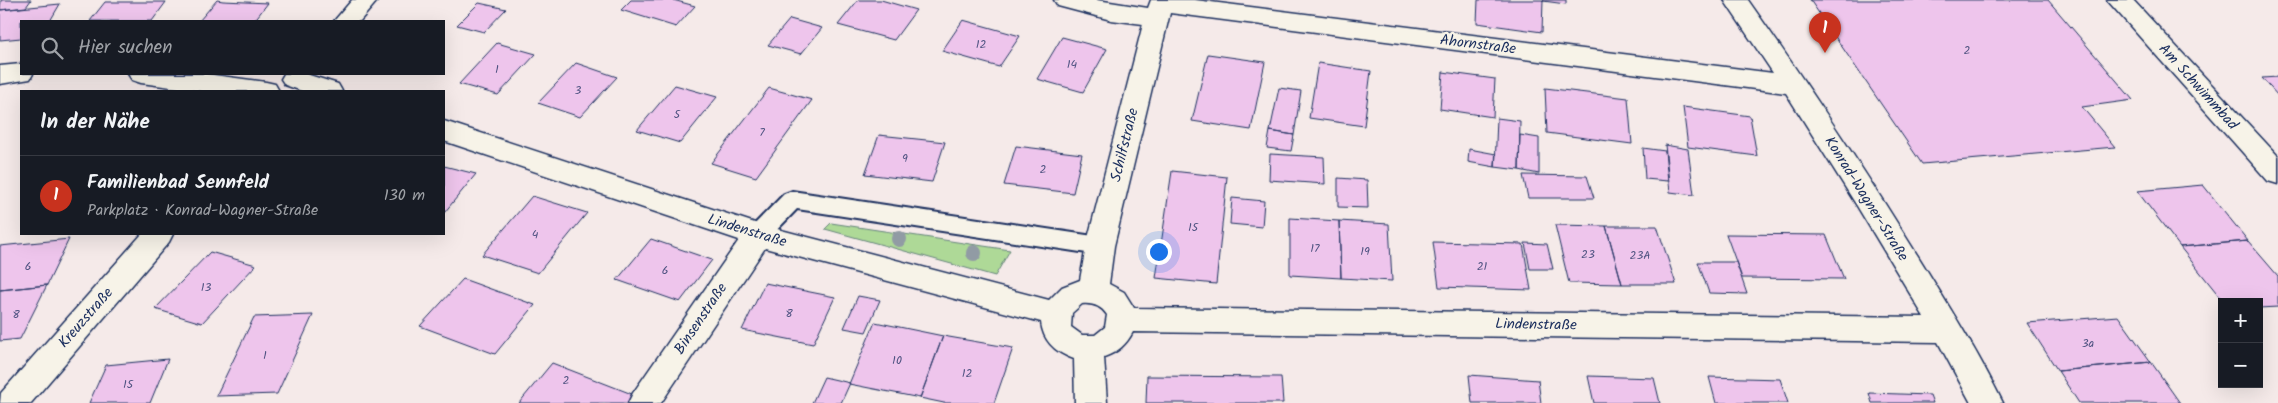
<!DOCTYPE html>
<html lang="de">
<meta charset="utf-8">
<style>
:root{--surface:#171b24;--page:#20242c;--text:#f1f3f6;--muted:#9ea1a6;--line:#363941;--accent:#c8321e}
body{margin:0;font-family:Kalam,sans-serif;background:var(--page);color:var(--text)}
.controls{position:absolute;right:15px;bottom:15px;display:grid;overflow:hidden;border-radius:0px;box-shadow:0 5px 20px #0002}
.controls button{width:45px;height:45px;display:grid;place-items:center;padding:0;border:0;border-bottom:1px solid var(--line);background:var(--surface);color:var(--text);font:25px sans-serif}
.you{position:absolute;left:1158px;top:251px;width:18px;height:18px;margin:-12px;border:4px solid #fff;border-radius:50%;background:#1a73e8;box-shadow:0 0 0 8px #1a73e833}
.badge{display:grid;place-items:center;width:32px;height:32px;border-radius:50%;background:var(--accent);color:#fff;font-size:16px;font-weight:700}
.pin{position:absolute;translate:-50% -41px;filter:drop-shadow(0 1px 2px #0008)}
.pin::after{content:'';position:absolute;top:26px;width:18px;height:15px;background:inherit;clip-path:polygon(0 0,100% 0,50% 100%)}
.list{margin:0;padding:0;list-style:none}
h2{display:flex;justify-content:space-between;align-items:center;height:65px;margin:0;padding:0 20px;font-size:21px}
h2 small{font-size:16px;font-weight:400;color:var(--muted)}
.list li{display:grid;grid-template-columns:32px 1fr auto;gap:15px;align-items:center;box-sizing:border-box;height:80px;padding:0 20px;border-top:1px solid var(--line)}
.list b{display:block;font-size:19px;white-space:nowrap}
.list p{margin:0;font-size:16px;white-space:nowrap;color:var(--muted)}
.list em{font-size:16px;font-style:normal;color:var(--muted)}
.icon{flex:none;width:28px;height:28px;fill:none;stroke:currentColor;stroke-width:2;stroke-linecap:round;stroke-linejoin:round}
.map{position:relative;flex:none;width:2278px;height:403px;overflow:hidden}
.search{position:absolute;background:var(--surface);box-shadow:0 5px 20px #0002;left:20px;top:20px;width:425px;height:55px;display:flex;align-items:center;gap:12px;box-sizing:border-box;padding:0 18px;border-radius:0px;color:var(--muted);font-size:19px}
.panel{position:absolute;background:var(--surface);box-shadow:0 5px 20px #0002;left:20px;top:90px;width:425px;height:145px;border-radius:0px}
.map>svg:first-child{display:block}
.green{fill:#aed997;stroke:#64847a}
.building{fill:#eec5ec;stroke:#1b2f5e}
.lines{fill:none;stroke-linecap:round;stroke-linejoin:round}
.lane-casing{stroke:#1b2f5e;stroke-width:4}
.street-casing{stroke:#1b2f5e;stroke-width:3}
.lane{fill:#f7f3e8;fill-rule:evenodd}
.street{fill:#f7f3e8;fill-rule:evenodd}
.tree{fill:#919ba4}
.labels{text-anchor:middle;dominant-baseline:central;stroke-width:4.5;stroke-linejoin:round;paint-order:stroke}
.number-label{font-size:12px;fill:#505482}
.street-label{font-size:15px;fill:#1b2f5e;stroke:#f7f3e8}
</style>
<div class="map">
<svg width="2278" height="403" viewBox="0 0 2278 403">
<rect width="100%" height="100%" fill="#f5eae9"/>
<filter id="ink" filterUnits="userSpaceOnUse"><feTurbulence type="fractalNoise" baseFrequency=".02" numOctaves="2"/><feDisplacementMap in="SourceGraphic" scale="10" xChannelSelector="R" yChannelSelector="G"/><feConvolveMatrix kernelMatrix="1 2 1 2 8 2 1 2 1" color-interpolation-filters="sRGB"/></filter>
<g filter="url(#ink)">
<!-- green -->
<path class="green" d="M831 223 1010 250 995 276 825 229Z"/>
<!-- building -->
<path class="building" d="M1 0H31L26 7 0 10Z
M217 0 223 1 268 3 254 21H199Z
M631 0H673L695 6 676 27 621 10Z
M858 0H881L916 10 894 40 838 25Z
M1478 0H1543L1542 32 1477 23Z
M1543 0H1566V4L1543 1Z
M1810 0H2048L2133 100 2082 107 2115 147 1922 164Z
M105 2H166L152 21H90Z
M479 3 506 9 484 32 457 25Z
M60 4 50 21H21V38L0 40V10Z
M790 19 822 28 801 54 768 45Z
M963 20 1020 36 999 67 942 51Z
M1062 37 1107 49 1083 92 1037 79Z
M497 43 536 54 498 95 459 84Z
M1208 54 1265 62 1251 130 1192 121Z
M576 63 617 77 580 117 538 103Z
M1318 63 1371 71 1364 126 1309 118Z
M1443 72 1495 79 1493 117 1440 109Z
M2278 77V96L2262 78Z
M675 85 717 97 680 143 637 130Z
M769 88 812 100 756 177 711 163Z
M1279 88 1301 91 1294 135 1270 131Z
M1545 88 1628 98 1632 144 1547 133Z
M1683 107 1750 116 1757 156 1688 147Z
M1497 118 1520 121 1519 170 1495 167Z
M1270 131 1294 135 1291 151 1267 148Z
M879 135 945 142 932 182 865 174Z
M1520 135 1539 138V174L1519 170Z
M1665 145 1688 149 1694 195 1670 192Z
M1016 146 1082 154 1073 193 1004 185Z
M1643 148 1665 151 1668 181 1645 179Z
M1469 149 1496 154 1495 167 1468 162Z
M1270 154 1324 157 1325 184 1269 180Z
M444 166 476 174 444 213Z
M1172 171 1227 177 1216 284 1156 278Z
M1523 175 1587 176 1594 198H1528Z
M1338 178 1367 180 1368 208 1338 207Z
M2203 185 2248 241 2180 247 2137 191Z
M532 196 587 213 538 273 482 255Z
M1232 198 1264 201 1262 227 1230 224Z
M1290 218 1339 221 1341 278 1290 275Z
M1339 221 1389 224 1392 281 1341 278Z
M1555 225 1606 226 1622 284 1569 283Z
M1606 226H1657L1676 284H1622Z
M1726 234 1826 235 1844 279 1742 278Z
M69 239 47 285 0 290V246Z
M651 239 712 260 680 302 617 280Z
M2248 241 2278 276V307L2259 308V302H2224L2180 247Z
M1433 242 1523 244 1531 290 1439 287Z
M1525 243 1547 244 1553 269H1530Z
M210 252 256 265 202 323 155 309Z
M1698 262H1736L1747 294 1709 293Z
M463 279 535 305 495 354 420 326Z
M765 283 835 297 813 344 742 330Z
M47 285 20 339 0 341V290Z
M858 296 880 300 866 332 844 328Z
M313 315 277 394 216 396 254 317Z
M2118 316 2151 362 2058 371 2027 323Z
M875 322 943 336 920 398 849 384Z
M943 336 1013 348 994 403H944L920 398Z
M168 359 150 403H89L106 365Z
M2151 362 2180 403H2079L2058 371Z
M552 363 637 396 632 403H519Z
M1469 375 1538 380 1541 403H1472Z
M1147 376 1281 377 1283 403H1146Z
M1588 376 1654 378 1660 403H1594Z
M824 377 850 383 841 403H812Z
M1709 377 1780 379 1788 403H1716Z
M1869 393 1930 395 1933 403H1872Z"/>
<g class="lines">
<!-- lane casing -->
<g class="lane-casing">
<path id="lane" d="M792 191 1100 237 1108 239 1112 246 1108 253 1100 255 797 209 766 241 758 244 750 241 747 235 750 229 784 194Z"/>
</g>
<!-- street casing -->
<g class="street-casing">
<path id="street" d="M352 0H378L360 21H334Z
M1054 0H1097L1148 8 1151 0H1195L1773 73 1724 0H1748C1810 88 1869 177 1926 269 1953 313 1980 356 2003 403H1971L1938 342 1133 332C1126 345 1118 352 1104 357L1107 403H1075L1074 359C1057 353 1043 342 1041 322L765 248 661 403H628L633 393 739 240 444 141V121L758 224 1049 300 1062 287 1080 280 1086 246 1143 24 1111 20 1058 6ZM1170 13 1786 93 1857 206 1924 317 1134 308 1124 292 1109 284 1114 246ZM1082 304C1093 303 1101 306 1107 315L1105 327 1095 335H1082L1071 327 1072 313Z
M2107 0H2133L2278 156V184L2268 181Z
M21 64V74H33L30 79 0 84V66Z
M128 74H206L266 82 275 84 279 91H201L141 83 132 80Z
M284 74H306L338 84 342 91H302L285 85 281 79Z
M142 234H173L169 242 31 403H0L1 393Z"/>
</g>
<!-- lane -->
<use href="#lane" class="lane"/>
<!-- street -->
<use href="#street" class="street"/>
</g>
<!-- trees -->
<g class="tree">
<circle cx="899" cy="239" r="8"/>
<circle cx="974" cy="253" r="8"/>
</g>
</g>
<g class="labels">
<!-- number labels -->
<g class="number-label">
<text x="981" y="44">12</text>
<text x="1967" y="50">2</text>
<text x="1072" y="64">14</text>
<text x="497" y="69">1</text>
<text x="578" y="90">3</text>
<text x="677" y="114">5</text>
<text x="762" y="132">7</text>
<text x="905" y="158">9</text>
<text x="1043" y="169">2</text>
<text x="1193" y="227">15</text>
<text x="535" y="234">4</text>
<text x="1315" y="248">17</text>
<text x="1365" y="251">19</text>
<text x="1588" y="254">23</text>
<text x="1640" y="255">23A</text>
<text x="28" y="266">6</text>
<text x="1482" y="266">21</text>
<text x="665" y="270">6</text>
<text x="206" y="287">13</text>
<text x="789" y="313">8</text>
<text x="16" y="314">8</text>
<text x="2088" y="343">3a</text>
<text x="265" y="355">1</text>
<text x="897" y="360">10</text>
<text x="967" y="373">12</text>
<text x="566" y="380">2</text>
<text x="128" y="384">15</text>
</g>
<!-- street labels -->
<g class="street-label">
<text transform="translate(1478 45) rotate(7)">Ahornstraße</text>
<text transform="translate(2198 87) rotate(48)">Am Schwimmbad</text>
<text transform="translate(1125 145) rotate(-76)">Schilfstraße</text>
<text transform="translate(1866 199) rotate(58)">Konrad-Wagner-Straße</text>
<text transform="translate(747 231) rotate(17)">Lindenstraße</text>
<text transform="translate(86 318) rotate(-49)">Kreuzstraße</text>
<text transform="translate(701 319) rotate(-56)">Binsenstraße</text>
<text transform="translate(1536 325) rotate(1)">Lindenstraße</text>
</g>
</g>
</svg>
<div class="controls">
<button>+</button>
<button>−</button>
</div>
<div class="you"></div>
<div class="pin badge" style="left:1825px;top:53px">1</div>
<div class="search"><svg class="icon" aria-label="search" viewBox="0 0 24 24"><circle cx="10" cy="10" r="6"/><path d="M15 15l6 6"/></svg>Hier suchen</div>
<section class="panel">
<h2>In der Nähe<small></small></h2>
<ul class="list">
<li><span class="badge">1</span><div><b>Familienbad Sennfeld</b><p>Parkplatz · Konrad-Wagner-Straße</p></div><em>130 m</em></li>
</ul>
</section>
</div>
